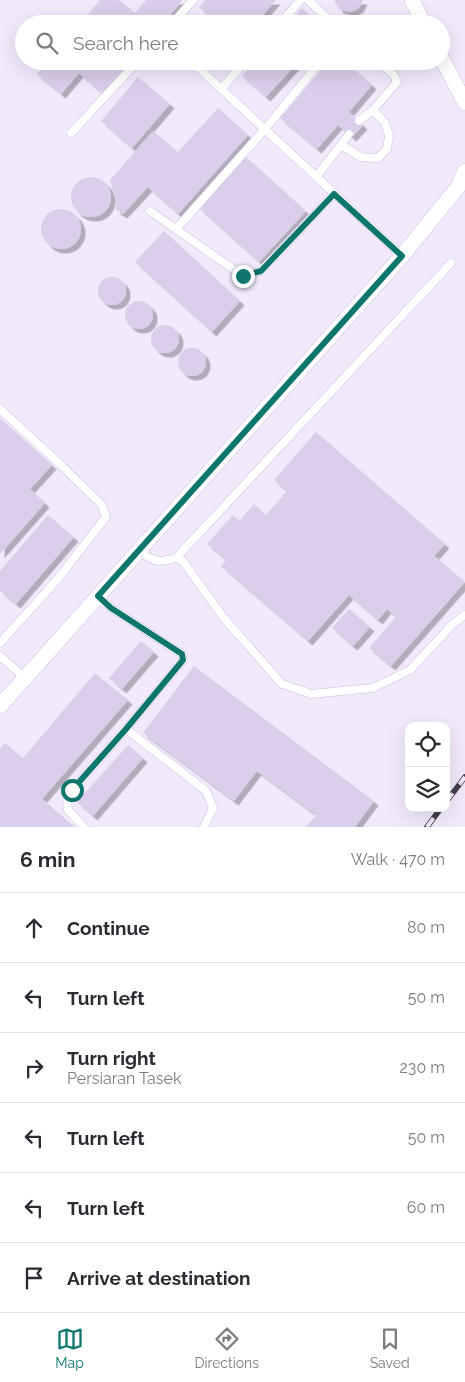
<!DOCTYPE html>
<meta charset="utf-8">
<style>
:root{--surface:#fff;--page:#f7f7f7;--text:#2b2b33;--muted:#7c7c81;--line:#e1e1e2;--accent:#0f766e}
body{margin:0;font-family:Raleway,sans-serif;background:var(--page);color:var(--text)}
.controls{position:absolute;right:15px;bottom:15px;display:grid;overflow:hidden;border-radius:10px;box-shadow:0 5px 20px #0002}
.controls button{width:45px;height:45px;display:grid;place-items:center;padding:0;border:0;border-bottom:1px solid var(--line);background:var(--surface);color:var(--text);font:25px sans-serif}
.stop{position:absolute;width:15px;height:15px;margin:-11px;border:4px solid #0f766e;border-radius:50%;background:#fff}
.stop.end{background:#0f766e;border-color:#fff;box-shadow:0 1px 5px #0008}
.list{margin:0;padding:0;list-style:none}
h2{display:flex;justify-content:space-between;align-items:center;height:65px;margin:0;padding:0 20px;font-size:21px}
h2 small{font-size:16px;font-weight:400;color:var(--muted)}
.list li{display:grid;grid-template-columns:32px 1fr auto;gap:15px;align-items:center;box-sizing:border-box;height:70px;padding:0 20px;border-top:1px solid var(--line)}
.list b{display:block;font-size:19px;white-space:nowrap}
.list p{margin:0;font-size:16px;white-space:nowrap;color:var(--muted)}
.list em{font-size:16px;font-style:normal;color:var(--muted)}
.icon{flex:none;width:28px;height:28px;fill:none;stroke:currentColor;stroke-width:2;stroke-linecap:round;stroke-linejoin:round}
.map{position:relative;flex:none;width:465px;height:827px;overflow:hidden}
.search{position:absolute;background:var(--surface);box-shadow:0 5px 20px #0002;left:15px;right:15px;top:15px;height:55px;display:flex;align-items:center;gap:12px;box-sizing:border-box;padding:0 18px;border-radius:28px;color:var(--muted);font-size:19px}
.sheet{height:485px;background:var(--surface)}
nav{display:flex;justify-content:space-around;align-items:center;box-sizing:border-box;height:70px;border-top:1px solid var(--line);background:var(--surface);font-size:14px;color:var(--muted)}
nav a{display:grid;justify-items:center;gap:2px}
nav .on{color:var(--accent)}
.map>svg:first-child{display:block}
.building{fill:#dbceeb;filter:url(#shadow)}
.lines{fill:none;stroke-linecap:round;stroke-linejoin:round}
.lane-casing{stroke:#ccbdde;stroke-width:9}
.street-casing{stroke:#ccbdde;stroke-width:16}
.lane{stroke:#fff;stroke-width:8}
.street{stroke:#fff;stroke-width:15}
.rail-casing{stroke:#453f4c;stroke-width:5.5}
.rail{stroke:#f2e9fd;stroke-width:4;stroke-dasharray:11;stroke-linecap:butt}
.route{stroke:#0f766e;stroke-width:6}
</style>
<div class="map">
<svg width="465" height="827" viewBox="0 0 465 827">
<defs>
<filter id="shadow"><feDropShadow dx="4.5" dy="4.5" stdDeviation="0" flood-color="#0004"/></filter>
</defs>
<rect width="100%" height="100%" fill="#f2e9fd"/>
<!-- building -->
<path class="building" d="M100 0H119L135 13 146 0H181L182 1 163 24H80Z
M205 0H276L255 24H213L215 21 199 7Z
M334 0H363L359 8 354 11 349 12 339 9Z
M302 8 319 24H288Z
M375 16H381L386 18 391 24H365L370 18Z
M48 61H131L103 94 79 73 61 94 37 74Z
M255 61H299L266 97 242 76Z
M329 61H345L372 85 349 112 363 125 352 137 338 125 317 149 280 118Z
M138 77 170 104 132 148 101 121Z
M218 108 248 135 178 214 148 187 123 214 116 210V200L110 180 153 131 178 152Z
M246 157 306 211 259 262 199 208Z
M71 197a20 20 0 1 1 40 0a20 20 0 1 1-40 0Z
M41 229a20 20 0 1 1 40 0a20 20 0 1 1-40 0Z
M164 231 240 301 212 332 135 262Z
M98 291a14 14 0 1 1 28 0a14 14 0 1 1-28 0Z
M125 315a14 14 0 1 1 28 0a14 14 0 1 1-28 0Z
M151 339a14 14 0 1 1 28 0a14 14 0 1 1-28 0Z
M178 362a14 14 0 1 1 28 0a14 14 0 1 1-28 0Z
M0 418 52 465 30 489 45 503 0 554Z
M316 432 445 544 434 556 465 582 391 666 369 648 396 617 387 609 378 620 349 595 308 641 221 566 226 560 207 544 233 515 239 521 254 504 266 515 287 491 274 480Z
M48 515 74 537 16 604 0 591V571Z
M349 609 370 627 353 646 332 628Z
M141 641 154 652 122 689 109 678Z
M194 666 374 801 355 827H306L316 815 257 771 234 801 143 733Z
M95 673 128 700 42 799 75 827H0V749L5 743 23 758Z
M128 745 143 758 93 816 77 802Z"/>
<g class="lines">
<!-- lane casing -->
<g class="lane-casing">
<path id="lane" d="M308 0 334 24
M172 24 193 0
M279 24 301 0
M191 61 402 256
M221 89 246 61
M359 121 373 110 397 82 394 75 378 61
M71 133 138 61
M341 145 349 134
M316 177 341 145 361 157 378 158 387 149 389 136 385 123 373 110
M150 211 243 276 261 271 334 194
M176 229 265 129 321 61
M0 409 62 466 102 505 106 517 56 581 0 643
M139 551C154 562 158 563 176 558L183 561 223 617 282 684 311 694 373 688 410 670 453 624 465 615
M176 558 451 263
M0 656 25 678
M126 729 206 791 213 808 204 827
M84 827 68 810 67 799 72 790 126 729 183 660 182 654 111 608 98 596"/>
</g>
<!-- street casing -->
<g class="street-casing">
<path id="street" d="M412 0 424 24
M441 57 465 103
M0 706 402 256 458 187 465 171"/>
</g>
<!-- lane -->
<use href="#lane" class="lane"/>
<!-- street -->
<use href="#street" class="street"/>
<!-- rail casing -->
<g class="rail-casing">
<path id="rail" d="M446 802 465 777
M427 827 441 808"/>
</g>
<!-- rail -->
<use href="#rail" class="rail"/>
</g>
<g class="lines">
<!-- route -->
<path class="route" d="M72 790 126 729 183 660 182 654 111 608 98 596 402 256 334 194 261 271 243 276"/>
</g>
</svg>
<div class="controls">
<button><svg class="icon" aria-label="locate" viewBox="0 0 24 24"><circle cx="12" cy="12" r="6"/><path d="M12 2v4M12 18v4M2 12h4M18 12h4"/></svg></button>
<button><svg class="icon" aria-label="layers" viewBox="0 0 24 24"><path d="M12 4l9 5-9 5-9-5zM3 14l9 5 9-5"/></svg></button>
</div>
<div class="stop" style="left:72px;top:790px"></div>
<div class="stop end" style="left:243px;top:276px"></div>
<div class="search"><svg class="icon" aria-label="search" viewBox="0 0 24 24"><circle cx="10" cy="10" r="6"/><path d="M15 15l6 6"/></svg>Search here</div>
</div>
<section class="sheet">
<h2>6 min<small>Walk · 470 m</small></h2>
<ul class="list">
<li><svg class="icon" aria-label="ahead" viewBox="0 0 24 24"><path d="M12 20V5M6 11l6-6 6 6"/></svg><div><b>Continue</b></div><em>80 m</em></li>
<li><svg class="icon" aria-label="left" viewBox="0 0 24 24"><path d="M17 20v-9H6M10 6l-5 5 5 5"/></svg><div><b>Turn left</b></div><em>50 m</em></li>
<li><svg class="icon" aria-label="right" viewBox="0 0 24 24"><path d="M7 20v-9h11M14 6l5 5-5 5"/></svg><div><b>Turn right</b><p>Persiaran Tasek</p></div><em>230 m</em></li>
<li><svg class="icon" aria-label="left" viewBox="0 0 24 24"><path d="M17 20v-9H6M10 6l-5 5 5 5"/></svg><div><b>Turn left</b></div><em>50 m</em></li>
<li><svg class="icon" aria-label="left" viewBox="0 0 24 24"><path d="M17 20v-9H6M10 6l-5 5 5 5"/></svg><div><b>Turn left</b></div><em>60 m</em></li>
<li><svg class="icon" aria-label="arrive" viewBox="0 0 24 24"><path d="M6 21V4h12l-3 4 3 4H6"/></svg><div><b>Arrive at destination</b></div></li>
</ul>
</section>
<nav>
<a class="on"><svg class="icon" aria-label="map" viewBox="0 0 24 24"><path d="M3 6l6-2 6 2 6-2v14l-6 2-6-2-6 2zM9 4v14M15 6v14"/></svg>Map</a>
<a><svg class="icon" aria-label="directions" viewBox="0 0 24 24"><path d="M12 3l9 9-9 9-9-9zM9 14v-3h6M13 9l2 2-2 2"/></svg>Directions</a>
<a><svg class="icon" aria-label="saved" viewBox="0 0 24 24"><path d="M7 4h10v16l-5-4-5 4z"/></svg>Saved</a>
</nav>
